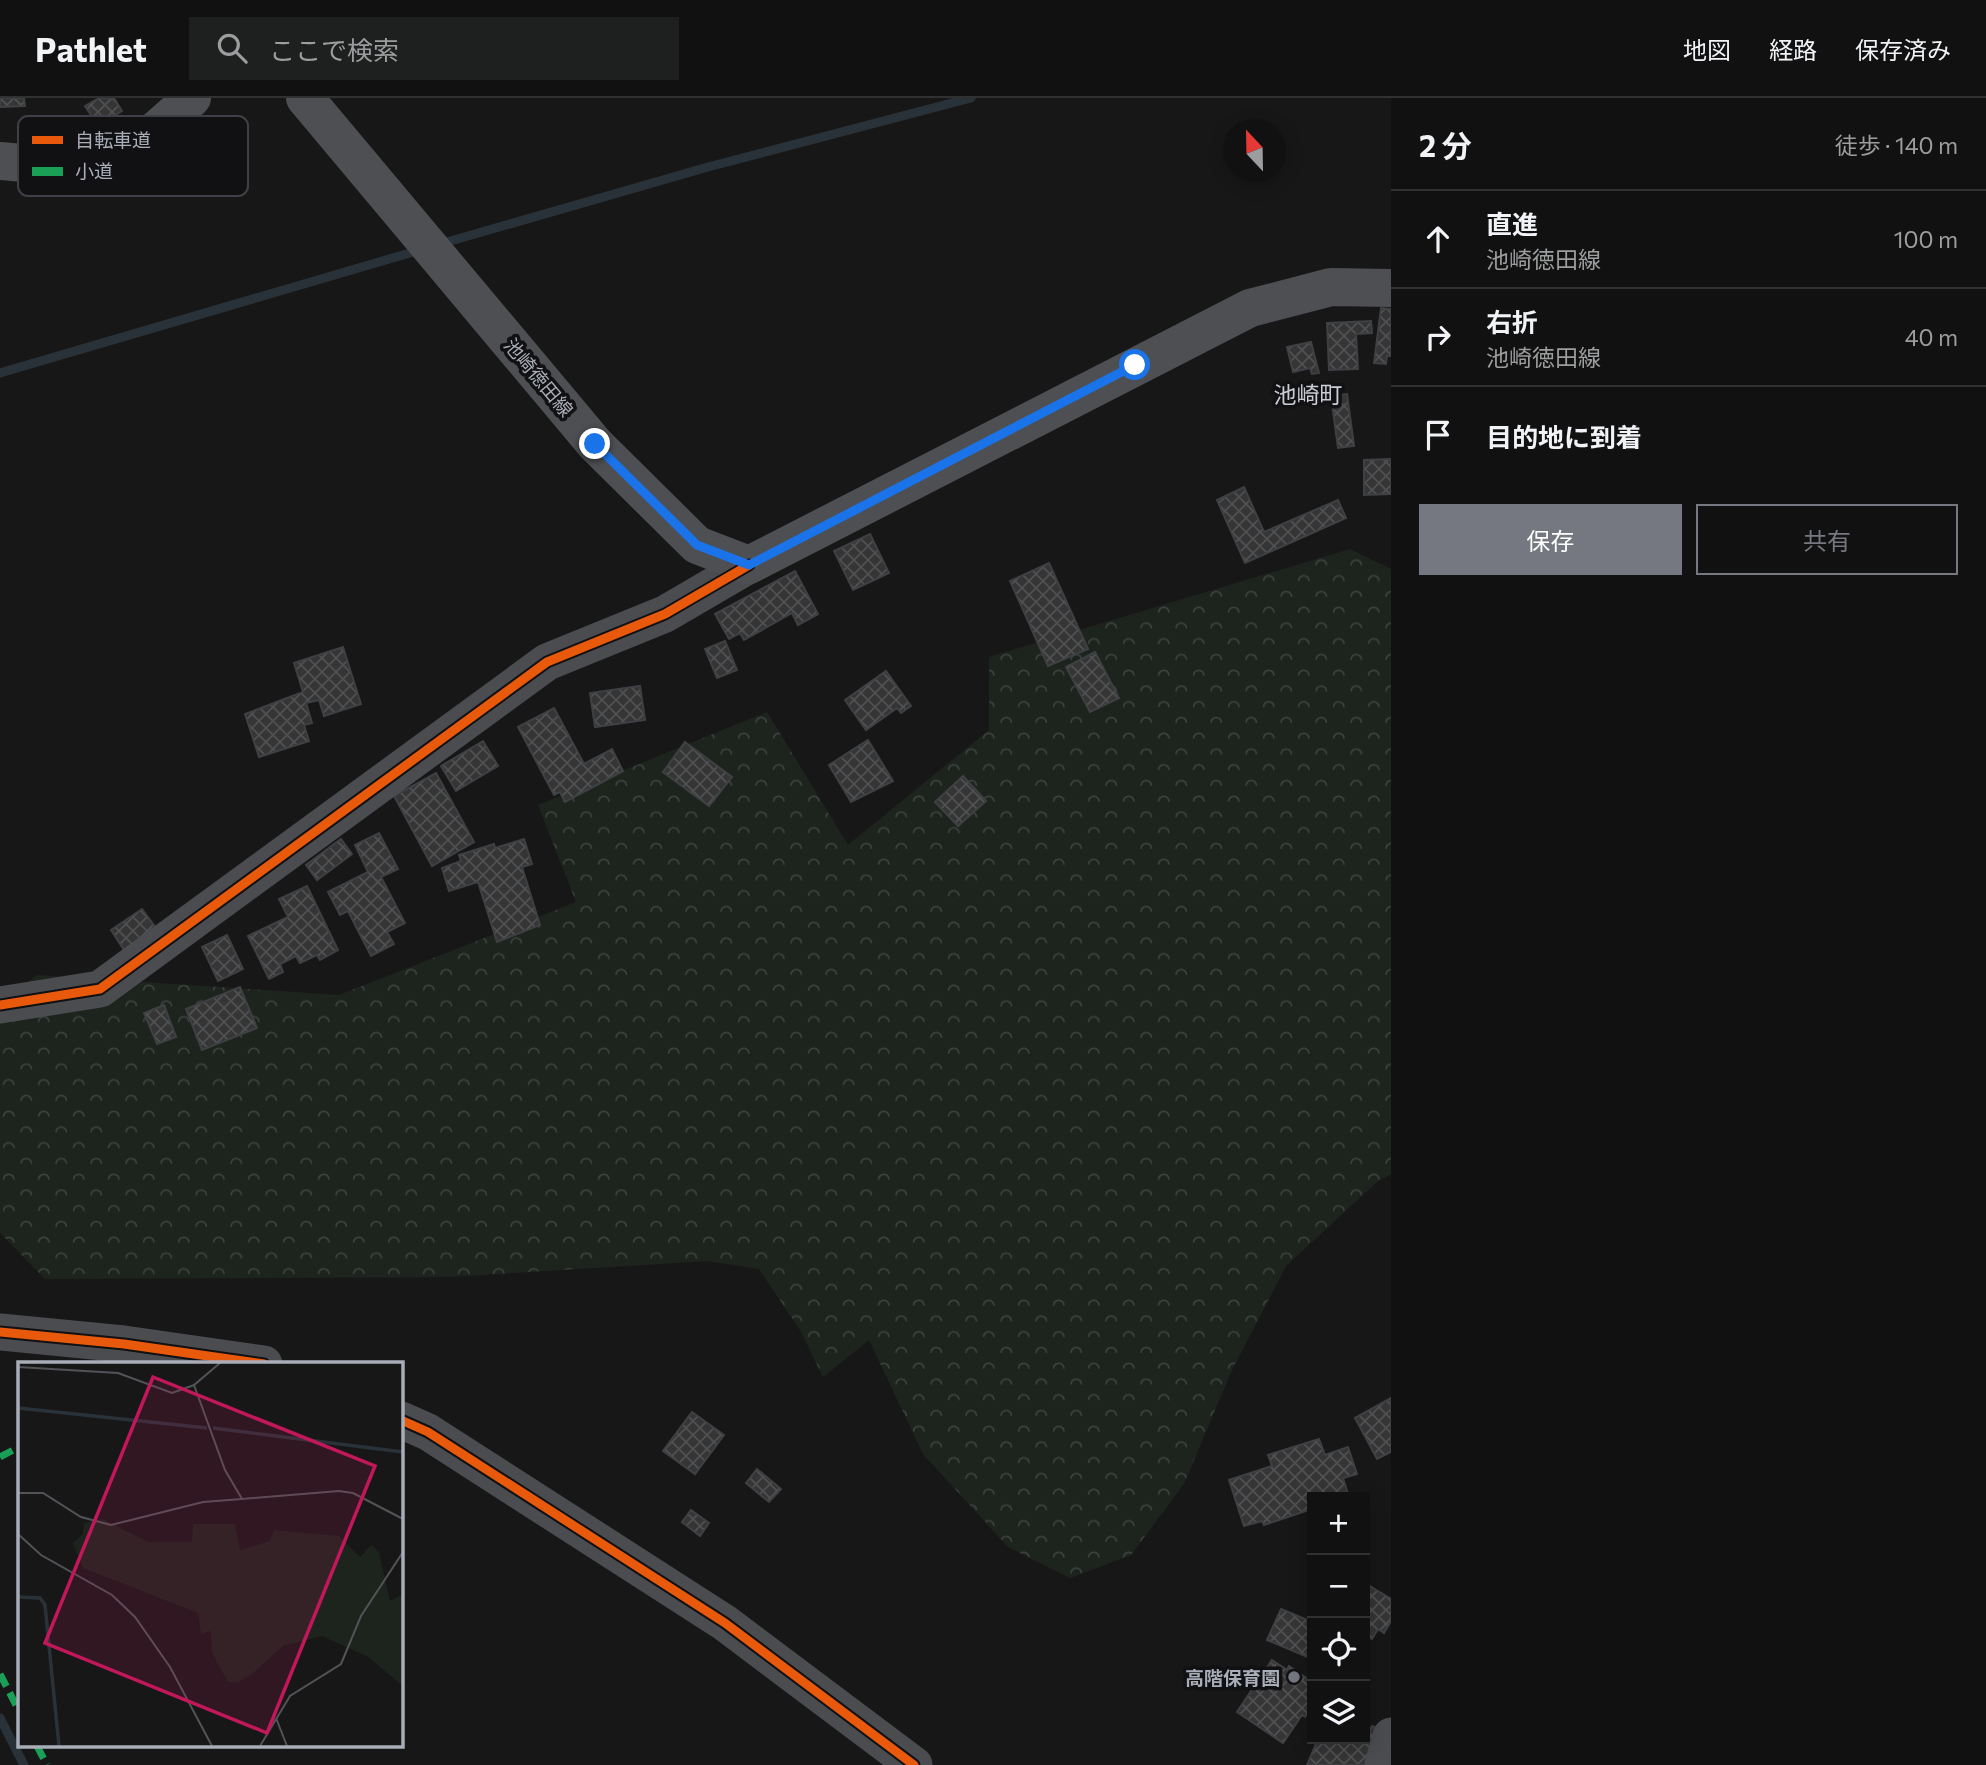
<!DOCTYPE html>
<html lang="ja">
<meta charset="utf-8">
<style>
:root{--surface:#111;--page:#1e1f1f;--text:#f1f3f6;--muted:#9c9d9f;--line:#303131;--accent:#757880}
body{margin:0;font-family:Commissioner,"Noto Sans JP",sans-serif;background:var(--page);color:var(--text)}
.controls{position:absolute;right:21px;bottom:21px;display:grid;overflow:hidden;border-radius:0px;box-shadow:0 4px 18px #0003}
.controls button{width:63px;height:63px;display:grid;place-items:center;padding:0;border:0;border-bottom:2px solid var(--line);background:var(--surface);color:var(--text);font:35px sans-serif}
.compass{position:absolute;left:1223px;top:21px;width:63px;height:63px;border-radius:50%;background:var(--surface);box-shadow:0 4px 18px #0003;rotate:338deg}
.stop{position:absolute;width:21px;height:21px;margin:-16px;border:5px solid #1a73e8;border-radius:50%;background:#fff}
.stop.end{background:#1a73e8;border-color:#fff;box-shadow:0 2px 7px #0008}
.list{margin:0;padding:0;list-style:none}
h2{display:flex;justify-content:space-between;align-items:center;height:91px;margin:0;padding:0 28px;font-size:30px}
h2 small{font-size:23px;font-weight:400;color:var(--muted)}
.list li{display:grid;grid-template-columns:46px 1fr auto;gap:21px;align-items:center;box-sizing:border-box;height:98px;padding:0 28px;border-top:2px solid var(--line)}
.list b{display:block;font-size:26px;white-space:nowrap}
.list p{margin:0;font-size:23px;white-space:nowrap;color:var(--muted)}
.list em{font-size:23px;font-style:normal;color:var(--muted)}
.actions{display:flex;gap:14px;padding:21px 28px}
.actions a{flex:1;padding:16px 0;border:2px solid var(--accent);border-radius:0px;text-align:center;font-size:24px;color:var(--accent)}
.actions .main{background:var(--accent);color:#fff}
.icon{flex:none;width:38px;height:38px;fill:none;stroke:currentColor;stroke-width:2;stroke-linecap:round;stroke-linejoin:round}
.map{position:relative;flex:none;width:1391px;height:1667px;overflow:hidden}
header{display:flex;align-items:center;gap:42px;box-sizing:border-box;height:98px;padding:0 35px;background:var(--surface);border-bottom:2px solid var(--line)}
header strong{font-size:33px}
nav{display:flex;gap:38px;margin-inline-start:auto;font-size:24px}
.search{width:490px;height:63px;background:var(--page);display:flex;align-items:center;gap:18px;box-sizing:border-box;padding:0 24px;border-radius:0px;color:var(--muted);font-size:26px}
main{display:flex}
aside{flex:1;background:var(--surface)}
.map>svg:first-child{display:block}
.forest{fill:url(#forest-crowns)}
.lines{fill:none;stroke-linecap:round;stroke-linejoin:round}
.stream{stroke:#2a3239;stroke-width:9}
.building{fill:url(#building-cross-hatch);stroke:#3f4043;stroke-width:2}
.minor{stroke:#4b4c50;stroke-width:37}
.major{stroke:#4d4f52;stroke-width:38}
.quiet{stroke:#1a9f57;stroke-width:7;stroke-dasharray:14 7;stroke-linecap:butt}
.cycleway-casing{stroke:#111113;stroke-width:13}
.cycleway{stroke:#e8590c;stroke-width:9}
.route{stroke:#1a73e8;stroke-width:9}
.poi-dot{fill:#757880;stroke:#111113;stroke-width:2.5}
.labels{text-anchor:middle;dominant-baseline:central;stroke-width:7;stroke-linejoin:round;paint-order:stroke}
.street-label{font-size:19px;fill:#a8adb8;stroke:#111113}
.poi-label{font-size:19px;font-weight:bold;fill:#a8adb8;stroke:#111113;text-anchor:end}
.quarter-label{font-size:23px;fill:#c9ccd4;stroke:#111113}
.inset-river{fill:none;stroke:#2a3239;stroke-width:3.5}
.inset-road{fill:none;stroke:#515357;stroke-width:2}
.view{fill:#c2185b;fill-opacity:0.15;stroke:#c2185b;stroke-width:3.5}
.inset-edge{fill:none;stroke:#a8adb8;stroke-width:3.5}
.key{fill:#111113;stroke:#3e4045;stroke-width:2}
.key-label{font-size:19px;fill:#a8adb8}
</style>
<header>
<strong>Pathlet</strong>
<div class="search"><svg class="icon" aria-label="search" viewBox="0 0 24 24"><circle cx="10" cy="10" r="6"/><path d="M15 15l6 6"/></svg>ここで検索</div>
<nav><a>地図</a><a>経路</a><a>保存済み</a></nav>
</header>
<main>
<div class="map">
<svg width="1391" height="1667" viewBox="0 0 1391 1667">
<defs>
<pattern id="forest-crowns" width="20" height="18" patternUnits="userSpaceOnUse" patternTransform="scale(1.75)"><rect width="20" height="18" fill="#1d241e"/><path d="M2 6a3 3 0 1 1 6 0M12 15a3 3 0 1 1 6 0" fill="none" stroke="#3b413d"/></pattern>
<pattern id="building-cross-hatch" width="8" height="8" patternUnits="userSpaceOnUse" patternTransform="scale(1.75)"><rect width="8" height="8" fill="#353536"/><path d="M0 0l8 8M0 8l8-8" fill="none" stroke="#4f5051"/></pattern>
</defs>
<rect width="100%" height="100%" fill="#171717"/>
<!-- forest -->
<path class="forest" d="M1350 451 1391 471V1076L1378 1083 1286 1168 1231 1274 1184 1386 1131 1457 1070 1480 1008 1449 923 1356 869 1242 823 1279 800 1232 759 1171 707 1163 449 1179 45 1181 0 1135V903L38 877 339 897 576 804 538 707 767 614 848 747 989 632V559Z"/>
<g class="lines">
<!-- stream -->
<path class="stream" d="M440 146 708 69 971 0
M0 275 420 152
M0 1620 24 1667"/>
</g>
<!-- building -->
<path class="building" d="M0 0H24L25 8 0 9Z
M99 0H114L122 13 98 28 85 8Z
M1381 210 1391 211V258H1387L1386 266 1374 265Z
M1371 223 1372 235 1356 236 1358 271 1329 272 1327 225Z
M1311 244 1319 275 1312 276 1310 270 1293 274 1287 249Z
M1347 296 1354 348 1338 350 1331 298Z
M1391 361V396L1364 397V362Z
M1244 389 1264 434 1338 402 1346 420 1245 465 1217 402Z
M870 436 889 475 853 492 834 453Z
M1049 465 1088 551 1048 568 1010 483Z
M795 473 818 516 798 527 792 515 744 542 740 535 729 541 715 516Z
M725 543 737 572 717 580 705 551Z
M343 549 361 606 324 618 319 602 306 605 312 625 304 627 309 643 259 659 245 616 303 594 294 565Z
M1095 554 1119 600 1090 614 1066 569Z
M886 573 911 608 901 615 897 610 866 632 845 602Z
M640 588 645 622 595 629 590 595Z
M554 610 584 666 612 651 623 673 565 704 560 694 554 697 518 629Z
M868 642 893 683 851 704 829 667Z
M483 643 498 668 456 693 441 668Z
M685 644 732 679 709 708 663 674Z
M436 675 474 744 432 768 394 698Z
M963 678 986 703 958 728 935 704Z
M379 735 398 771 381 779 405 825 387 834 394 846 371 858 348 813 340 817 328 794 368 774 355 747Z
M341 741 352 756 317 782 306 767Z
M524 741 532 766 522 769 540 827 497 844 478 784 449 793 442 770 461 763 459 757 494 746 495 750Z
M307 788 338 852 320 862 317 857 300 865 296 858 280 866 283 874 269 881 248 838 288 819 279 801Z
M142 811 156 830 124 852 111 832Z
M227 837 243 871 218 883 202 849Z
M240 889 257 930 202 952 186 911Z
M164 907 176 939 157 946 144 915Z
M1391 1300V1354L1377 1361 1355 1320Z
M692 1314 724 1337 695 1376 663 1353Z
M1319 1341 1325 1357 1348 1349 1357 1376 1343 1380 1349 1399H1312V1411L1264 1427 1262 1423 1244 1428 1229 1382 1272 1368 1268 1357Z
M757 1371 781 1391 769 1404 746 1385Z
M691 1412 709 1425 700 1438 682 1424Z
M1368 1487 1391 1501V1523L1384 1535 1378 1531 1372 1541 1365 1537V1494Z
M1281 1511 1312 1524 1310 1560 1267 1542Z
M1272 1562 1287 1572 1289 1568 1312 1584V1609L1305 1619 1302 1617 1283 1645 1237 1614Z
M1372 1628 1382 1632 1367 1667H1307L1318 1641H1365V1635L1368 1636Z"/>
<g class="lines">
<!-- minor -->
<path class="minor" d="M0 907 100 891 547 564 665 516 749 467
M0 1234 124 1246 264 1266
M401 1322 428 1334 725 1525 914 1667
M1383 1667 1391 1638"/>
<!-- major -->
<path class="major" d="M305 0 595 346 697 447 749 467 1250 210 1331 189 1391 190
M0 63 46 67 142 44 192 0"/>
<!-- quiet -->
<path class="quiet" d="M0 1359 19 1349
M0 1576 19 1613
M37 1648 47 1667"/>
<!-- cycleway casing -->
<g class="cycleway-casing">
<path id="cycleway" d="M0 907 100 891 547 564 665 516 749 467
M0 1234 124 1246 264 1266
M401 1322 428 1334 725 1525 914 1667"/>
</g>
<!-- cycleway -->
<use href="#cycleway" class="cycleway"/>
</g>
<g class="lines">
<!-- route -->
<path class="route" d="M595 346 697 447 749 467 1135 267"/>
</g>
<!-- markers -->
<circle class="poi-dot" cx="1294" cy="1579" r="7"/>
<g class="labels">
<!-- street labels -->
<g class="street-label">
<text transform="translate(539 279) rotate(50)">池崎徳田線</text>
</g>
<!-- poi labels -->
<g class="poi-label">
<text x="1280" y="1579">高階保育園</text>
</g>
<!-- quarter labels -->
<g class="quarter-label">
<text x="1308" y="296">池崎町</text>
</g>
</g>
<!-- overview -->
<g transform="translate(18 1264)">
<rect width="385" height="385" fill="#171717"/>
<path d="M84 157 131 180H174L175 162H217L222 188 252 179 256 168 321 174 342 195 353 183 361 190 372 239 385 232V324L350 295 304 274 265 284 234 312 221 320H210L194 291 193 269 183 272 180 251 65 206 55 181 65 172 66 161Z" fill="#1d241e"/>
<path class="inset-river" d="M0 46 189 66M195 66 385 90M0 235 22 236 27 243 41 384"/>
<path class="inset-road" d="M0 5 100 11 154 31 176 23 202 1M176 23 207 108 224 137 321 129 335 131 385 157M0 131H25L63 155 93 163 185 140 224 137M0 172 23 193 94 233 117 255 152 305 194 384M258 356 269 384M242 384 272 334 323 302 343 254 385 190"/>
<path class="view" d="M135 15 357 104 249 371 27 281Z"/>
<rect width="385" height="385" class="inset-edge"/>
</g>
<!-- legend -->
<rect x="18" y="18" width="230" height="80" rx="10" class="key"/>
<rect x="32" y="38" width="31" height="8" fill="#e8590c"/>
<rect x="32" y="69" width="31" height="9" fill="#1a9f57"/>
<g class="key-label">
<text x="75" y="49">自転車道</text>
<text x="75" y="80">小道</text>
</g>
</svg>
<div class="controls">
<button>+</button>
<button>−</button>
<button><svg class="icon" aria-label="locate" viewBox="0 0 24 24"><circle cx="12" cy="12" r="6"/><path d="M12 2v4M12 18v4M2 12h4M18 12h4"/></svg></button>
<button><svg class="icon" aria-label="layers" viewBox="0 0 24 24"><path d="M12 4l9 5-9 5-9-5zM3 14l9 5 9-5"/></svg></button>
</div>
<svg class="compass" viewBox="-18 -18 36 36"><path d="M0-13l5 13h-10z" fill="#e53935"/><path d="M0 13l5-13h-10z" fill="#9c9d9f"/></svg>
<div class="stop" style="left:1135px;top:267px"></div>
<div class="stop end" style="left:595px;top:346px"></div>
</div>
<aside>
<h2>2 分<small>徒歩 · 140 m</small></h2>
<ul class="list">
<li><svg class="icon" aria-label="ahead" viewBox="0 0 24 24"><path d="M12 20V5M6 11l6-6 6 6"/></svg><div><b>直進</b><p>池崎徳田線</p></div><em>100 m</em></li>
<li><svg class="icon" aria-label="right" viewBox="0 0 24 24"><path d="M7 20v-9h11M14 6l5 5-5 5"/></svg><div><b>右折</b><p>池崎徳田線</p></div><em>40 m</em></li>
<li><svg class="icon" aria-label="arrive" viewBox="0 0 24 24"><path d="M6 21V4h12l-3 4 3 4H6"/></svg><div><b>目的地に到着</b></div></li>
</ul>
<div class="actions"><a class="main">保存</a><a>共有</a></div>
</aside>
</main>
